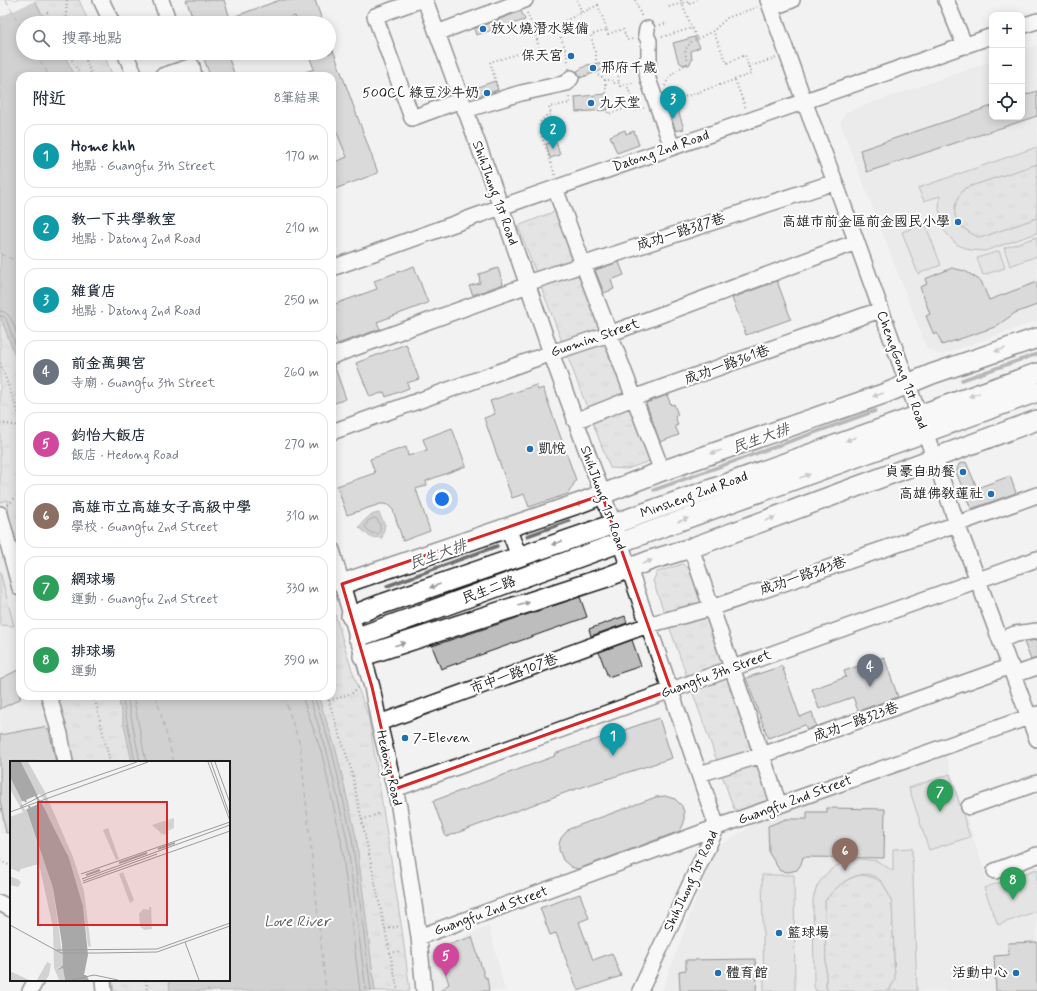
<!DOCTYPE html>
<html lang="zh-TW">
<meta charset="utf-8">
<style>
:root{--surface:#fff;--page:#f6f6f7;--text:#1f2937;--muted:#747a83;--line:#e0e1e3;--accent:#0f766e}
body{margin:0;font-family:Mynerve,"LXGW WenKai TC",sans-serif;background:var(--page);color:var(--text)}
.controls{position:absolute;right:12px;top:12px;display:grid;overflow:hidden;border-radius:8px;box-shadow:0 2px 10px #0003}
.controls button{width:36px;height:36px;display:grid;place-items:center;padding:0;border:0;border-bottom:1px solid var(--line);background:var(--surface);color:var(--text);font:20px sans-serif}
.you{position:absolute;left:442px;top:499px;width:14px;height:14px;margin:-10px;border:3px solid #fff;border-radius:50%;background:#1a73e8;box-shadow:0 0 0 6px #1a73e833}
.badge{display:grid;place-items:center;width:26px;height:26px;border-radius:50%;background:var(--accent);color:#fff;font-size:13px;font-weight:700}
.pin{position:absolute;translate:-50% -33px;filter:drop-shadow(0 1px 2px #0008)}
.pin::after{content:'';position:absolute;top:21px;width:14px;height:12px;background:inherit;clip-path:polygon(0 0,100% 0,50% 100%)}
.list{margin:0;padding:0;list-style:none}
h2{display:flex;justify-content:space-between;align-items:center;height:52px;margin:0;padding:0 16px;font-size:17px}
h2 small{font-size:13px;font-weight:400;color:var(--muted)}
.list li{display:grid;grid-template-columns:26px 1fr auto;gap:12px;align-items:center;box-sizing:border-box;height:64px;margin:0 8px 8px;padding:0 8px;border:1px solid var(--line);border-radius:12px}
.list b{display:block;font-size:15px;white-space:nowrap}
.list p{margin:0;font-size:13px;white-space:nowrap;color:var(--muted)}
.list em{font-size:13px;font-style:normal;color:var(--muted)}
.icon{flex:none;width:22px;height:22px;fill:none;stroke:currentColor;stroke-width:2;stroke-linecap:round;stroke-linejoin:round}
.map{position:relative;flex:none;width:1037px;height:991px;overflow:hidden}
.search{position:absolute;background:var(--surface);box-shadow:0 2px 10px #0003;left:16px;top:16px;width:320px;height:44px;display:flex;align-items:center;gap:10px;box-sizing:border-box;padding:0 14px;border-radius:22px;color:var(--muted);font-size:15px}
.panel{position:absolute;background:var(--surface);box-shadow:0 2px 10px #0003;left:16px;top:72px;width:320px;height:628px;border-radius:12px}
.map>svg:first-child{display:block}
.built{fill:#e2e2e2}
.grass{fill:url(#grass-tufts);stroke:#777}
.pitch{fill:#d2d2d2;stroke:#777}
.water{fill:#a8a8a8;stroke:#707070}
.pier{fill:#f2f2f2}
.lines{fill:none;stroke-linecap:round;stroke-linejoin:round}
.shore{stroke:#545454;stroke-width:1}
.stream{stroke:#707070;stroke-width:3.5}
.ferry{stroke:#5b5b5b;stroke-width:1;stroke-dasharray:5 4;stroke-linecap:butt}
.building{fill:#bdbdbd;stroke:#1c1c1c}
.minor-casing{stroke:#1c1c1c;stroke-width:18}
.major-casing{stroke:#1c1c1c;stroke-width:22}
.path{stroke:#1c1c1c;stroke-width:2;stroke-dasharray:1 3;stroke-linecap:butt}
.minor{stroke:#fff;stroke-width:15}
.major{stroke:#fff;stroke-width:19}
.oneway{fill:#999}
.marked{fill:none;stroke:#d62828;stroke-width:3;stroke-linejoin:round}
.poi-dot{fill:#1f6fb2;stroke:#fff;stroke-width:1.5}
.labels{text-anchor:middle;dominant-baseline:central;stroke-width:4;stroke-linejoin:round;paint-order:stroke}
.poi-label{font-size:14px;fill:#1c1c1c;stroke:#fff;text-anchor:start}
.street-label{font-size:14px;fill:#1c1c1c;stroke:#fff}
.water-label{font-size:15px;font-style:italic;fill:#5b5b5b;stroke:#fff}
.inset-river{fill:none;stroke:#a8a8a8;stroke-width:2}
.inset-road{fill:none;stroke:#9c9c9c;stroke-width:1}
.view{fill:#d62828;fill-opacity:0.15;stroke:#d62828;stroke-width:2}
.inset-edge{fill:none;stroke:#1c1c1c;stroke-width:2}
</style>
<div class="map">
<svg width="1037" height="991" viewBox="0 0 1037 991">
<defs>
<pattern id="grass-tufts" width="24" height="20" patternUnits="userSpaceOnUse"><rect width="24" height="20" fill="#d2d2d2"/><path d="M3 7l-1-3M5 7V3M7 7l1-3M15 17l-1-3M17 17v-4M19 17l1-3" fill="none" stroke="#b4b4b4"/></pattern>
</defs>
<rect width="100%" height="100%" fill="#f2f2f2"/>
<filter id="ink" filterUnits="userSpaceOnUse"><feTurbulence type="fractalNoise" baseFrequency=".025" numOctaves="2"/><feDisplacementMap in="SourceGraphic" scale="8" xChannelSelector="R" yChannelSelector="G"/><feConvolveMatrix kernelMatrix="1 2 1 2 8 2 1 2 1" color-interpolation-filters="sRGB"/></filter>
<g filter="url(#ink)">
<!-- built -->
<path class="built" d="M1037 45V321L941 355 927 349 840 123 846 112 992 61V117H1022V50Z
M8 500 9 518 20 561V696H54L71 762H11V832L0 834V502Z
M946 756 987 879 1037 862V991H662L714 849 766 817Z
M489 926 505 991H434L429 961 437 948Z"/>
<!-- grass -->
<path class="grass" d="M34 0H79L89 23H47Z
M63 53H103L113 76H75Z
M1037 164V218L980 238C974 235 966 231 961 226 949 214 956 198 965 188Z
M558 210 653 460 627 469 610 468 518 226Z
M0 315 20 369V561L9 518 8 500 0 502Z
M682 564 691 570 771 800 740 811 734 809 653 581 657 572Z
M0 571 14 626 0 625Z
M332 604 349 661 369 719 402 930 410 991H375L356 837 336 750 318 696H332Z
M54 696H118L132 762H71Z
M860 875C881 877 885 884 892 903L895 980 889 991H828L826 987 825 901C834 888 845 879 860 875Z
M112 980H169L170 991H114Z"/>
<!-- pitch -->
<path class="pitch" d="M1037 147V164L965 188C956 198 949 214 961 226 966 231 974 235 980 238L1037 218V233L985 251 970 250 956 244 942 228 939 208 940 196 924 201 918 188Z
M925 223 941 265 918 274 902 232Z
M1037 237V256L1010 266 1004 248Z
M999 251 1005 268 983 275 977 258Z
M950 774 970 837 929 850 909 788Z
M912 848 917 991H889L895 980 892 903C889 896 886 886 880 880 862 864 836 885 825 901L826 987 828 991H816L814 986 813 899 817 886 824 876 833 868 845 861 860 859 877 861 893 871V849Z
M1037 869V911L998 925 984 888Z
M762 875H794L795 991H764Z"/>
<!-- water -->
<path class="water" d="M0 0H34L47 23H23V53H63L75 76H20V369L0 315Z
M379 513 385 525 382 538 370 537 359 527C365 519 370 514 379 513Z
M118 696H318L336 750 356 837 375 991H170L169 980H229V762H132Z"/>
<!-- pier -->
<path class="pier" d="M0 0H37L0 17Z"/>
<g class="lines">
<!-- shore -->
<path class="shore" d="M0 311C13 312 16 333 20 343
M0 316H3L6 319 20 357
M375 518 377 519C380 524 382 530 378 534L371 533 365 527 368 521Z
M122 696 135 762
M127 696 140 762
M133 696 146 762
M303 696 304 702 322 754 341 840 360 991
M309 696 327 752 347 839 366 991
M314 696 332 751 352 838 371 991"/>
<!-- stream -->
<path class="stream" d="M962 380 1037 354
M654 490 875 411
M527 536 569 521
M387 586 497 546"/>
<!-- ferry -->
<path class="ferry" d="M6 0 23 30
M36 53 49 76
M0 254 17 261 20 270
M156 696 174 762
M284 696 300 745 326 991
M207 980 208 991"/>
</g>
<!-- building -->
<path class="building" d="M186 0H224L230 18 280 0H315L323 23H297L295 16 275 23H195Z
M521 11 525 20 476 35 474 29Z
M695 37 700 47 691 51 692 60 689 65 681 64 678 60 673 43Z
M332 50H333L378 173 332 190V163L347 157 332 121V76H297V75L314 69 308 53H332Z
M202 53H227L235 76H210Z
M611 61 613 66 580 78 577 71 587 65Z
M495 81 498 90 475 97 472 89Z
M1037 91V116L867 172 860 150 992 106V117H1022V96Z
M606 94 608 110 576 112 575 97Z
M676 104 684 129 676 131 667 107Z
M625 130 626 134 634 131 639 145 617 153 610 136Z
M556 141 560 155 550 158 546 144Z
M619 262 624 275 611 280 614 289 604 293 595 270Z
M414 266 428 303 377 322 380 329 337 344 332 329V305L377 289 374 281Z
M498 268 503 284 473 295 469 286 480 283 479 274Z
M952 268 965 271 981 281 989 300 1037 282V305L1015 313 995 327 942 345 937 333 934 335 926 316 930 314 920 287 927 284 925 279Z
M777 281 791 319 746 335 732 298Z
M406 344 419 379 407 383 409 388 386 397 384 392 370 397 356 363Z
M332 365H334L346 399 332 404Z
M536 385 538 390 543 388 576 480 568 494 529 507 524 494 512 498 484 418 495 414 490 401Z
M667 395 671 405 674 404 678 415 675 416 678 425 675 426 679 435 660 442 646 403Z
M452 428 466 466 426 481 427 485 416 489 430 531 403 541 393 510 388 505 384 504H380L347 515 337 486 375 473 370 459 406 447 408 456 427 450 423 439Z
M966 462 977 488 1010 476 1016 493 971 509 956 472 959 464Z
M580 597 587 617 441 669 432 646Z
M625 616 627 623 591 636 589 629Z
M632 640 641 666 608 677 599 652Z
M1037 640V658L1031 660 1024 642Z
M884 657 898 697 858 711 853 697 819 709 812 689 846 677 844 671Z
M782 666 800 717 812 712 816 726 807 730 805 725 768 738 746 678Z
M20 669V699L0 709V679Z
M659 718 672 758 567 792 446 837 433 801 555 756 554 754Z
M43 727 49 730 56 762H11V832L6 833 0 800V735Z
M665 796 675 799 682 806 684 812V823L680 831 578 869 571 867 563 860 559 850V844L561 838 569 829 656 797Z
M827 808 885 809 884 858 803 857 801 864 797 870 789 872 780 871 769 853 768 826 786 819H807V812H827Z
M580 894 589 918 579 922 593 960 612 953 621 976 578 991 556 933 550 935 540 908Z
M472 937 485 978 487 977 489 991H440L449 984 437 948Z
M1037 942V991H996L994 956 1009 955 1008 943Z
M755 959 757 976 756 991H680L679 971 686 970V960Z"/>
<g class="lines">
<!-- minor casing -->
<g class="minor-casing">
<path id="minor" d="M101 0 112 23
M161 0 169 23
M420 0 375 16 412 118 461 100
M425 0 501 207 551 353 620 542 717 827 640 991
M768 0 804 101 835 182 938 468 957 524 1037 739
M946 0 965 46
M771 8 792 0
M1022 26 1037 21
M647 29 646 35 649 41V61L646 62 648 79 672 147
M437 33 525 0
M125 53 135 76
M162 76 192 66 194 76
M465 110 521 93 567 83 571 78
M555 188 583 264 662 471
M332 268 501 207 992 36
M527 283 835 182
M332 356 528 285
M575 421 633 398 880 310
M332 432 551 353 609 334 856 242
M0 514 20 588
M508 528 519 556
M691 548 779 805
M332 550 372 687 379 723 399 807 419 937 424 991
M1001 640 1015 634 1037 631
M1014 675 1037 667
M49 696 60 734 65 762
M379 723 648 625 711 608 957 524 1037 495
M699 774 762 755 1011 666
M395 789 1037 559
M969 807 1037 783
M995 871 1037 855
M0 903 11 909
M419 937 717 827 1037 714
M103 980 104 991
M30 991 36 980"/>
</g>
<!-- major casing -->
<g class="major-casing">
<path id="major" d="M342 584 580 503 662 471 886 393 932 374 1037 338
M351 616 379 605 591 532 1037 373
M358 637 1037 392
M363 656 607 577 651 560 691 548 1037 420"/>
</g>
<!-- path -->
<path class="path" d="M67 0 66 15 69 23
M577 0 582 13
M635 0 642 18
M681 0 682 3 688 2 689 4 697 0
M598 5 607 30 591 35 596 56V72L581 77 571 78 566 51 556 25Z
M669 7 682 3 692 28
M47 12 53 23
M527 13 535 32 556 25
M660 25 668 23
M607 30 608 34 623 29 627 40 633 39
M662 37 692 28 697 39 713 31 727 18 757 7
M68 53 81 76
M83 53 92 76
M748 67 776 58
M596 72 597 75 601 76 605 80H612L613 83H619L620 86 635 82
M618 72 619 83
M605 80 608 114 634 106 627 85
M735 80 746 109
M497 86 490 62 539 48 535 32
M665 86C669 75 676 70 687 64L685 50 691 42 697 39
M670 102 751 74 745 55 727 63 713 31
M634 106 636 110 644 108
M555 175 542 137 539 123 546 116 551 115 549 107 570 103 569 96
M0 363 20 417
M0 423 20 426
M8 505 14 499 20 497
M94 696 110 762
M327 696 351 769 398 991
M329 701 352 693 359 687
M362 820 378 814
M0 861 11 866
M385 929 400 926
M390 953 401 951
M146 980 147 991"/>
<!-- minor -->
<use href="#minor" class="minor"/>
<!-- major -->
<use href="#major" class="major"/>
</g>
<!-- one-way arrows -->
<defs><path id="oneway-solid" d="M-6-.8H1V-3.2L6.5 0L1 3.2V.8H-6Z"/></defs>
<g class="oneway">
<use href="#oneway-solid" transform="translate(1000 350) rotate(161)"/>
<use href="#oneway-solid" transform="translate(878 395) rotate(161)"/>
<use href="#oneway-solid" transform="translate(974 395) rotate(161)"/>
<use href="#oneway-solid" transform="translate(851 439) rotate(160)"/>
<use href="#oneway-solid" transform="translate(716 452) rotate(161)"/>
<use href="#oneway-solid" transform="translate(805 476) rotate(-20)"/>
<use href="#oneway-solid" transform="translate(581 503) rotate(160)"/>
<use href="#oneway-solid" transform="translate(770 519) rotate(-21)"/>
<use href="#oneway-solid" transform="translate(683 520) rotate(-20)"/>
<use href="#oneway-solid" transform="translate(557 543) rotate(161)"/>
<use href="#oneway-solid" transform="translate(647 562) rotate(-21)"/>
<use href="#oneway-solid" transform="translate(435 586) rotate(161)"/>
<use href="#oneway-solid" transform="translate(524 604) rotate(-18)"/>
<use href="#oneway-solid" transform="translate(400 644) rotate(-18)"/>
</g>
</g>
<!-- marked area -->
<path d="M0 0H1037V991H0ZM602 495 671 690 395 789 372 687 342 584Z" fill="#f2f2f2" fill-opacity=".55" fill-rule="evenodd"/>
<path class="marked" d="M602 495 671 690 395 789 372 687 342 584Z"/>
<!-- markers -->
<g class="poi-dot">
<circle cx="483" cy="29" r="4"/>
<circle cx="571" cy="56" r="4"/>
<circle cx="593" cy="68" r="4"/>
<circle cx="487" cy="93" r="4"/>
<circle cx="591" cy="103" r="4"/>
<circle cx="958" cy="222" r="4"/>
<circle cx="530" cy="449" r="4"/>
<circle cx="963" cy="472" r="4"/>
<circle cx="991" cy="494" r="4"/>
<circle cx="405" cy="738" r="4"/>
<circle cx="779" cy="933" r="4"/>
<circle cx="718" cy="973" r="4"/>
<circle cx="1016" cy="973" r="4"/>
</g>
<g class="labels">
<!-- poi labels -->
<g class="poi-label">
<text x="491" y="29">放火燒潛水裝備</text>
<text x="563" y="56" text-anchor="end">保天宮</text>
<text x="601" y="68">邢府千歲</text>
<text x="479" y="93" text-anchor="end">500CC 綠豆沙牛奶</text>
<text x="599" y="103">九天堂</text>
<text x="950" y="222" text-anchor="end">高雄市前金區前金國民小學</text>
<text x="538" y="449">凱悅</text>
<text x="955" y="472" text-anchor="end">貞豪自助餐</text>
<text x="983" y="494" text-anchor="end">高雄佛教蓮社</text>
<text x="413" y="738">7-Eleven</text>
<text x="787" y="933">籃球場</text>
<text x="726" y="973">體育館</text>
<text x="1008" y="973" text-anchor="end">活動中心</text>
</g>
<!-- street labels -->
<g class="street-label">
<text transform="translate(661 151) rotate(-19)">Datong 2nd Road</text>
<text transform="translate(495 193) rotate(70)">ShihJhong 1st Road</text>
<text transform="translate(681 232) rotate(-18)">成功一路387巷</text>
<text transform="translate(595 338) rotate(-19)">Guomin Street</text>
<text transform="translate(727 365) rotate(-20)">成功一路361巷</text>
<text transform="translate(902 370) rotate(70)">ChengGong 1st Road</text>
<text transform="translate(694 495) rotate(-20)">Minsheng 2nd Road</text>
<text transform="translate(603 498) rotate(70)">ShihJhong 1st Road</text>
<text transform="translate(803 576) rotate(-19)">成功一路343巷</text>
<text transform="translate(489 590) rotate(-20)">民生二路</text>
<text transform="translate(514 674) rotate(-20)">市中一路107巷</text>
<text transform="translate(716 674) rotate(-20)">Guangfu 3th Street</text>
<text transform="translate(856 722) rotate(-20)">成功一路323巷</text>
<text transform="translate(389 768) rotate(77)">Hedong Road</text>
<text transform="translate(795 800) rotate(-20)">Guangfu 2nd Street</text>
<text transform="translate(691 881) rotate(-65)">ShihJhong 1st Road</text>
<text transform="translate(491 911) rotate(-20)">Guangfu 2nd Street</text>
</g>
<!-- water labels -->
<g class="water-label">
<text transform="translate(761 439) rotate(-20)">民生大排</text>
<text transform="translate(438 555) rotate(-20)">民生大排</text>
<text x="297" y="922">Love River</text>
</g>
</g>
<!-- overview -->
<g transform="translate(10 761)">
<rect width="220" height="220" fill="#f2f2f2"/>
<path d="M11 1H18L34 29 63 96 74 130 81 186 78 185 73 145 59 97ZM0 16 17 50 43 127 53 199V204L46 208 53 206 55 219H49L44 207 43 167 29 103 11 108 9 111 0 107V56L13 51 0 28ZM161 60 164 62 163 66 150 71 147 68 148 64ZM98 67 109 98 106 99 93 69ZM113 111 124 139 120 142 109 113ZM135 150 139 153V163L135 166 131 163V153ZM37 201 41 203 39 214 36 219H27ZM0 210 19 219H0Z" fill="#d2d2d2"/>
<path d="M164 57V67L158 70 159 72 154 74 152 72 150 75 151 72 142 64ZM161 60 164 62 163 66 150 71 147 68 148 64ZM6 84a5 5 0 1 1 10 0a5 5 0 1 1-10 0ZM0 115 9 119 11 122 8 126 0 124ZM139 146H141L142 168 134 169 130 165 129 153 133 148 139 149ZM135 150 139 153V162L135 166 131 164V153Z" fill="#d2d2d2" fill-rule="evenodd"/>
<path d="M0 1H11L59 97 73 145 78 194 74 214H76L79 219H55L53 207 47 209 53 204 52 183 43 127 17 50 0 16Z" fill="#a8a8a8"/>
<path d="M30 33 35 40 15 49 11 41Z" fill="#f2f2f2"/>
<path class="inset-river" d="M7 1 35 51 52 92 57 95 54 99 66 133 71 185 72 204 69 211H63L59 206 58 192M0 9 16 41M19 45 28 67 26 72 30 73 39 95 51 138 58 189M148 88 165 82M109 102 137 92M76 114 90 109"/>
<path class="inset-road" d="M198 1 220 60M201 1 220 55M205 1 220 42M10 46 37 32 127 1M0 51 138 1M71 113 220 61M72 118 220 64M73 120 147 93M73 122 220 70M0 164 51 192H88L147 191 220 165M175 181 189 219M47 189 147 188 220 162M62 219 84 214 108 219"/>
<path class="view" d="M28 41H157V164H28Z"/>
<rect width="220" height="220" class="inset-edge"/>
</g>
</svg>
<div class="controls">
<button>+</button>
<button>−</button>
<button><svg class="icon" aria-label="locate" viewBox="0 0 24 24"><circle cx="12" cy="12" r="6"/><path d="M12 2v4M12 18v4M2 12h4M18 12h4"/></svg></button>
</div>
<div class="you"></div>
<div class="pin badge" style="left:613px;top:756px;background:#0f9aa8">1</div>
<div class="pin badge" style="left:553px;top:149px;background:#0f9aa8">2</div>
<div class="pin badge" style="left:673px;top:119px;background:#0f9aa8">3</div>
<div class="pin badge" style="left:870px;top:687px;background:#6b7280">4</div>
<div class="pin badge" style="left:446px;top:976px;background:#d1479c">5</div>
<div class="pin badge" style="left:845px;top:871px;background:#8d6e63">6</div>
<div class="pin badge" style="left:940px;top:812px;background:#2e9e5b">7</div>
<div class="pin badge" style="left:1013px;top:900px;background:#2e9e5b">8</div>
<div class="search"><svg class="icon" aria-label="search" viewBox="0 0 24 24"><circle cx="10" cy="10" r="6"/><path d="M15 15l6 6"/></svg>搜尋地點</div>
<section class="panel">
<h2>附近<small>8筆結果</small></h2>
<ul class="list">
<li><span class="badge" style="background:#0f9aa8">1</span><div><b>Home khh</b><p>地點 · Guangfu 3th Street</p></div><em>170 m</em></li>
<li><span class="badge" style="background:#0f9aa8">2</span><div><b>教一下共學教室</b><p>地點 · Datong 2nd Road</p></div><em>210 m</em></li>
<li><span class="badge" style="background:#0f9aa8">3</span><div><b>雜貨店</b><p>地點 · Datong 2nd Road</p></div><em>250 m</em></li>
<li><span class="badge" style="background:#6b7280">4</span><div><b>前金萬興宮</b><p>寺廟 · Guangfu 3th Street</p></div><em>260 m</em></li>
<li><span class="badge" style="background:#d1479c">5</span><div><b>鈞怡大飯店</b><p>飯店 · Hedong Road</p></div><em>270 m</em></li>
<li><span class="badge" style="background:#8d6e63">6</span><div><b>高雄市立高雄女子高級中學</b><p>學校 · Guangfu 2nd Street</p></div><em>310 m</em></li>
<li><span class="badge" style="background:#2e9e5b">7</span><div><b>網球場</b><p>運動 · Guangfu 2nd Street</p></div><em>330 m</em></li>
<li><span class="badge" style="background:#2e9e5b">8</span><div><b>排球場</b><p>運動</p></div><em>390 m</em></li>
</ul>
</section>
</div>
